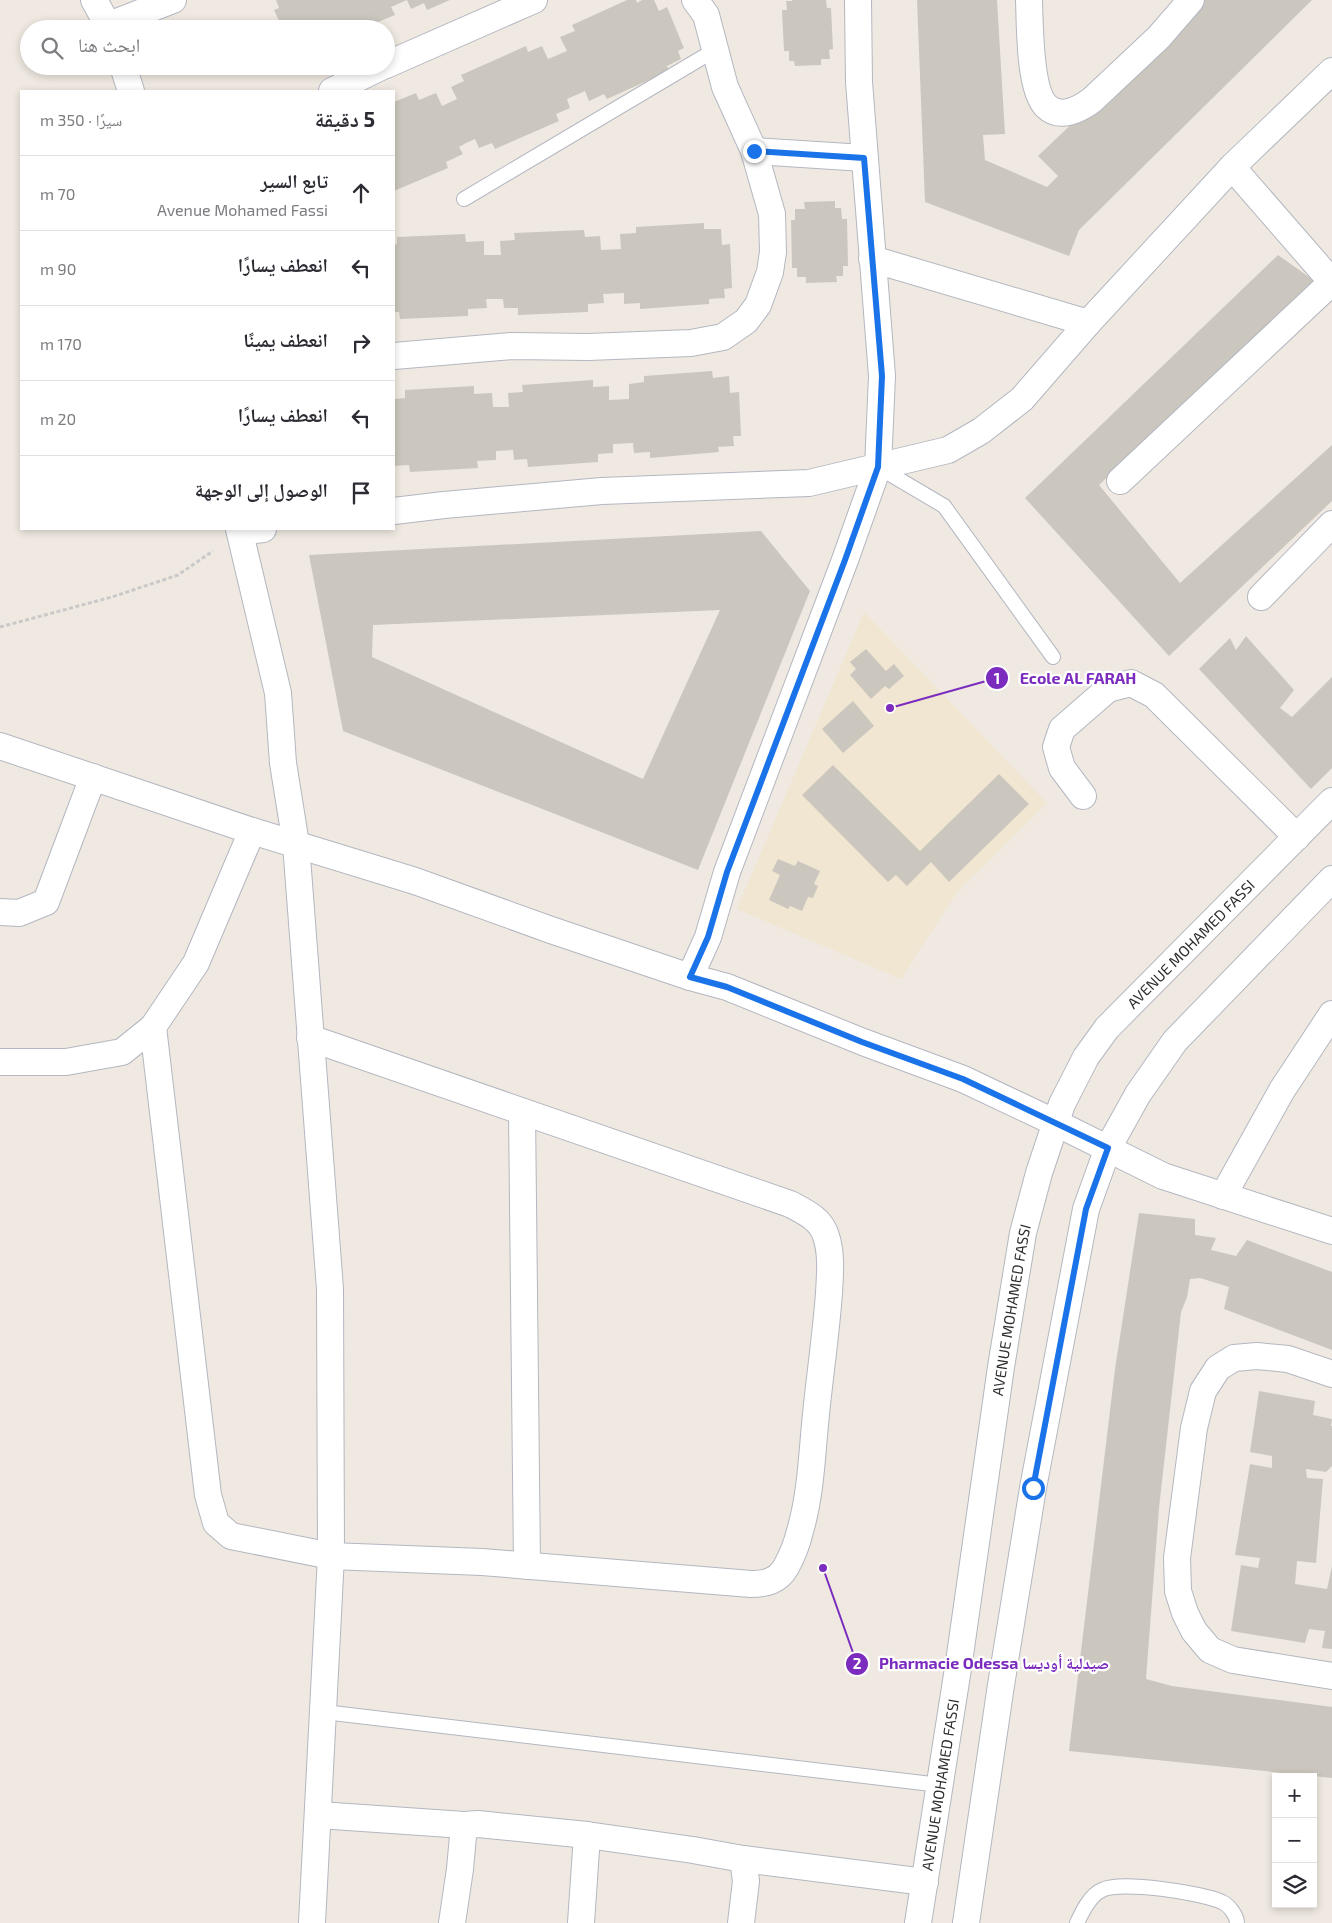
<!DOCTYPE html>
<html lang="ar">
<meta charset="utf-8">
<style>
:root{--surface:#fff;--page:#f7f7f7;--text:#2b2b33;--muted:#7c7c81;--line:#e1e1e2}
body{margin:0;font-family:"Exo 2","Noto Naskh Arabic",sans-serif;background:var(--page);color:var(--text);direction:rtl}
.controls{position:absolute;right:15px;bottom:15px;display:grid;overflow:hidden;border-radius:0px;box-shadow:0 2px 8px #0003}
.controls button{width:45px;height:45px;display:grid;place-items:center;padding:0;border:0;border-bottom:1px solid var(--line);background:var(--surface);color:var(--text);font:25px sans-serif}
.stop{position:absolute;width:15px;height:15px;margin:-11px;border:4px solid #1a73e8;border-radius:50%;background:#fff}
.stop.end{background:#1a73e8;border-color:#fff;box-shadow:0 1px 5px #0008}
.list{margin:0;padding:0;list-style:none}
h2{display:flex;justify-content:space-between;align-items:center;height:65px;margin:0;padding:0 20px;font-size:21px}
h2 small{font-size:16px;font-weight:400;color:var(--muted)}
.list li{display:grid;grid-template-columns:32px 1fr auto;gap:15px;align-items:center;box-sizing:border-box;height:75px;padding:0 20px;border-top:1px solid var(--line)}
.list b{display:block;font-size:19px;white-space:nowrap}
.list p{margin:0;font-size:16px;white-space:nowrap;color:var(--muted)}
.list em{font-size:16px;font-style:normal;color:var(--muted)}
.icon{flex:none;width:28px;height:28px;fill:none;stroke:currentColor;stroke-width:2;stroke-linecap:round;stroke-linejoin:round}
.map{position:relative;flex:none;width:1332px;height:1923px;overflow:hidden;direction:ltr}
.search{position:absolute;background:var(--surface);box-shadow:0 2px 8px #0003;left:20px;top:20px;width:375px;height:55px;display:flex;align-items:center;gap:12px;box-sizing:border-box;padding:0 18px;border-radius:28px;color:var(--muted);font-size:19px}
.panel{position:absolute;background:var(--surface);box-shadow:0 2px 8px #0003;left:20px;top:90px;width:375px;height:440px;border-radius:0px;direction:rtl}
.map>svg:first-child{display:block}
.education{fill:#f0e6d1}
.building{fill:#cbc7bf;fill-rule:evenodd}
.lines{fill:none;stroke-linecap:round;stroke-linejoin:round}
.service-casing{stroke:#b4b7c1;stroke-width:16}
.minor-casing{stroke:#b4b7c1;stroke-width:28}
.path{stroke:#c9c9c9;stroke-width:3;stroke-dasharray:4 2.5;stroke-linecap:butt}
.service{stroke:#fff;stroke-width:14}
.minor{stroke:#fff;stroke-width:26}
.route{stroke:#1a73e8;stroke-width:6}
.labels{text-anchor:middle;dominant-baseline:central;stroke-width:4.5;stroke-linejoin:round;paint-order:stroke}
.street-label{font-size:15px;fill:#2e2e2e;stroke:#fff}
.leader{fill:none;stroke:#7b2cbf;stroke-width:2}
.callout-dot{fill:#7b2cbf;stroke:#fff;stroke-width:2}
.mark-label{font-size:15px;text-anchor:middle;font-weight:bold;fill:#fff}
.callout-label{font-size:16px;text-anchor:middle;font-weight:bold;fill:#7b2cbf;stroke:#fff;stroke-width:4.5;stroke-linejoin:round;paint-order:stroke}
</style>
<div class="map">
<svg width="1332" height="1923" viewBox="0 0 1332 1923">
<rect width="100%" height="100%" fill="#efe9e1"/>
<!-- education -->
<path class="education" d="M864 612 1047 803 957 892 901 979 737 909Z"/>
<!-- building -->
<path class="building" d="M276 0H450L427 10 424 3 411 9 407 0 391 7 395 15 378 22 381 29H283L274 10 279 8Z
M627 0H636L637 3 642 0H654L659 11 667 7 684 48 678 51 681 59 667 66 669 71 607 99 604 94 589 101 585 91 567 99 570 108 556 114 559 121 495 149 492 143 479 148 475 139 466 143 459 147 463 154 446 162 448 168 394 191V102L416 93 419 100 436 93 442 106 457 99 451 87 464 81 461 75 526 46 528 52 542 46 548 59 567 51 560 37 575 31 572 25Z
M792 0H826L827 8H831L833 49 829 50 830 59H821V65L795 66 794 61H789V51H784L782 10H787L786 1H792Z
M917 0H997L1005 134 983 135 985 160 1047 187 1058 176 1038 156 1202 0H1312L1079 230 1069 256 925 202Z
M835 201V208H841L842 219H847L848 266H843V276H836L837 282 806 283V277H797V268H792L791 220H795V209H805L804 202Z
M704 223V229H721L722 245 730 244 732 288 724 289 725 298 709 299V304L640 309V303L624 304V293L603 294 604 303 588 304V312L518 315V308H504L503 299H486L487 308 468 309V316L400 319 399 312H394V245L397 244V237L465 234 466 242 484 241V255H501L500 241 515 240 514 233 584 230 585 237 600 236 601 250 621 249 620 234 636 233V227Z
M1278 255 1316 282 1099 485 1180 583 1332 445V501L1169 656 1025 498Z
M712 371 713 378 729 376 730 393 739 392 741 436H733L734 446 718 447 719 452 650 458V452L634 453 633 443 613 444V453L598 454V462L528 467 527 459 514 460 513 450 496 451V460L477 461 478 468 410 472 409 465 394 466V399L405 398V390L474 386V394L492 393 493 407H509L508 393 523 392 522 385 593 380V387L609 386V400L629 399V384L644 382V376Z
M761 531 810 591 698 870 343 731 309 555ZM720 610 643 779 372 657 373 625Z
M1246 636 1294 690 1280 708 1292 717 1332 677V768L1311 789 1199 669 1230 638 1236 650Z
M866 649 886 671 894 664 904 676 889 689 885 686 871 699 850 675 856 669 850 662Z
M853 701 874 726 843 753 822 729Z
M833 765 920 851 999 774 1029 804 949 882 931 862 907 886 896 875 888 882 802 795Z
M778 859 795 866 798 861 820 871 814 884 818 886 813 898 808 897 802 911 790 906 788 909 769 900 780 875 772 871Z
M1139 1213 1195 1219V1235L1216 1238 1211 1250 1236 1256 1247 1240 1332 1272V1350L1224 1309 1229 1287 1200 1278 1190 1279 1187 1297 1181 1312 1159 1508 1146 1679 1172 1686 1332 1707V1778L1069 1751 1115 1369Z
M1259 1391 1315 1401 1313 1415 1332 1419 1331 1426H1332V1466L1326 1472 1306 1469 1307 1478 1323 1479 1316 1563 1297 1561 1295 1584 1327 1589 1332 1566V1649L1322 1648 1325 1631 1309 1629 1305 1643 1231 1631 1241 1565 1258 1568 1260 1558 1235 1555 1250 1464 1272 1468V1456L1250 1452Z"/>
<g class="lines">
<!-- service casing -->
<g class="service-casing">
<path id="service" d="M464 199 715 50
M878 467 944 506 1053 657
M324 1712 940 1785
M1077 1923C1082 1912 1090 1895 1102 1890 1120 1880 1203 1893 1222 1902 1229 1905 1237 1916 1237 1923"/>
</g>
<!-- minor casing -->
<g class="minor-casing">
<g id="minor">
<path d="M94 0 110 29"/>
<path d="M1029 0C1030 24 1029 89 1046 106 1060 120 1080 109 1092 100L1159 37 1191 0"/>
<path d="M109 25 173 0"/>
<path d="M386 65 534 0"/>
<path d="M123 66 131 91"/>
<path d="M332 91 383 66"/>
<path d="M754 151 864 158"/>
<path d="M1232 167 1332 282"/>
<path d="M872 259 1088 323"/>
<path d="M394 356 512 346 588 347 691 343 723 337 746 321 758 305 770 272 773 252 772 214 754 151 725 87 706 15 695 0"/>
<path d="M1120 481 1332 282"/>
<path d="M394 511 444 505 602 491 809 483 948 450 981 431 1022 399 1088 323 1232 167 1332 71"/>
<path d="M239 529 278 693 283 763 296 844 330 1289 331 1556 312 1923"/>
<path d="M240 532 263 529"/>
<path d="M1261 597 1332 524"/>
<path d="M0 746 252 831 415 881 551 930 690 977 727 987 863 1042 963 1079 1056 1123 1163 1176 1332 1231"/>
<path d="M1083 796 1062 768 1056 747 1062 729 1108 689 1131 683 1154 695 1297 837"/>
<path d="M0 912 19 913 46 902 93 777"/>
<path d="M690 977 708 937 727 872 845 560 878 467 882 376 859 82 858 0"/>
<path d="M153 1027 208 1495 216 1523 231 1536 331 1556 482 1562 751 1584C766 1584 778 1581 786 1567 792 1556 797 1544 800 1531 811 1494 812 1453 816 1414 820 1374 826 1334 829 1293 830 1275 832 1254 826 1236 821 1219 805 1212 790 1204L310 1038"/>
<path d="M0 1062H66L122 1052 153 1027 196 963 252 831"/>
<path d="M522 1112 527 1566"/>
<path d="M1223 1196 1282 1090 1332 1014"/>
<path d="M1332 1374 1288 1359 1257 1356 1234 1358 1218 1368 1203 1391 1194 1428 1177 1558 1178 1591 1185 1613 1194 1631 1210 1650 1233 1660 1332 1676"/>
<path d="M319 1815 464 1825"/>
<path d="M743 1859 925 1882"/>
<path d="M452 1923 460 1869 464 1825 478 1824 587 1835 693 1850 743 1859 746 1881 741 1923"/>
<path d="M581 1923 587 1835"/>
<path id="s1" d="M918 1923 959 1662 1001 1367 1023 1233 1039 1173 1062 1104 1086 1057 1107 1028 1332 801"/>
<path d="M966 1923 1001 1685 1033 1488 1086 1209 1108 1148 1138 1094 1175 1041 1332 879"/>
</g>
</g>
<!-- path -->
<path class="path" d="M0 627 112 597 178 575 213 551"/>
<!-- service -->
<use href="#service" class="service"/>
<!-- minor -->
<use href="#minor" class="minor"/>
</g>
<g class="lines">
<!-- route -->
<path class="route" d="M754 151 864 158 882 376 878 467 845 560 727 872 708 937 690 977 727 987 862 1042 963 1079 1108 1148 1086 1209 1033 1488"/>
</g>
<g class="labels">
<!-- street labels -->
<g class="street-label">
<text stroke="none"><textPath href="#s1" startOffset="1040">AVENUE MOHAMED FASSI</textPath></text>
<text stroke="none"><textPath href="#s1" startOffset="620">AVENUE MOHAMED FASSI</textPath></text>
<text stroke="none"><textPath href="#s1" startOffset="140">AVENUE MOHAMED FASSI</textPath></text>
</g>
</g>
<!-- callouts -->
<path class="leader" d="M890 708L997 678M823 1568L857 1664"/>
<g class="callout-dot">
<circle cx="890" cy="708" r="5"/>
<circle cx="823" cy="1568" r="5"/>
<circle cx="997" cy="678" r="12"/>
<circle cx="857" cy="1664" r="12"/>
</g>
<g class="mark-label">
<text x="997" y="684">1</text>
<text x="857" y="1669">2</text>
</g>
<g class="callout-label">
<text x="1078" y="684">Ecole AL FARAH</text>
<text x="994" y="1669">Pharmacie Odessa صيدلية أوديسا</text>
</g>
</svg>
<div class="controls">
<button>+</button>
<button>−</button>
<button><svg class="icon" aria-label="layers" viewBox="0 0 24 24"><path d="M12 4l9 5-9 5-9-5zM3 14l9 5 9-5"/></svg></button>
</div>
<div class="stop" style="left:1033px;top:1488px"></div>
<div class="stop end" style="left:754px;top:151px"></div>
<div class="search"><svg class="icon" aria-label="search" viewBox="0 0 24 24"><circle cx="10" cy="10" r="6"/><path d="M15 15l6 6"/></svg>ابحث هنا</div>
<section class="panel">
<h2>5 دقيقة<small>سيرًا · 350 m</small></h2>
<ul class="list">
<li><svg class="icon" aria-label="ahead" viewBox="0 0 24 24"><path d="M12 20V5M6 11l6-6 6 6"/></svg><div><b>تابع السير</b><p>Avenue Mohamed Fassi</p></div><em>70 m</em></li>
<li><svg class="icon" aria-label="left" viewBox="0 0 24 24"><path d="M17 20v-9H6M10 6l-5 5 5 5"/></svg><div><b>انعطف يسارًا</b></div><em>90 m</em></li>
<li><svg class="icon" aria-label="right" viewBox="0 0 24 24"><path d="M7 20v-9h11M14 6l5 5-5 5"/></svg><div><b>انعطف يمينًا</b></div><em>170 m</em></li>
<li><svg class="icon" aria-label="left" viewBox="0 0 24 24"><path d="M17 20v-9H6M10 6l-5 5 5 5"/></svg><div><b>انعطف يسارًا</b></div><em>20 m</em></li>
<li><svg class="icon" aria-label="arrive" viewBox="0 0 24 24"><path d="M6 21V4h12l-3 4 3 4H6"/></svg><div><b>الوصول إلى الوجهة</b></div></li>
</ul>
</section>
</div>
